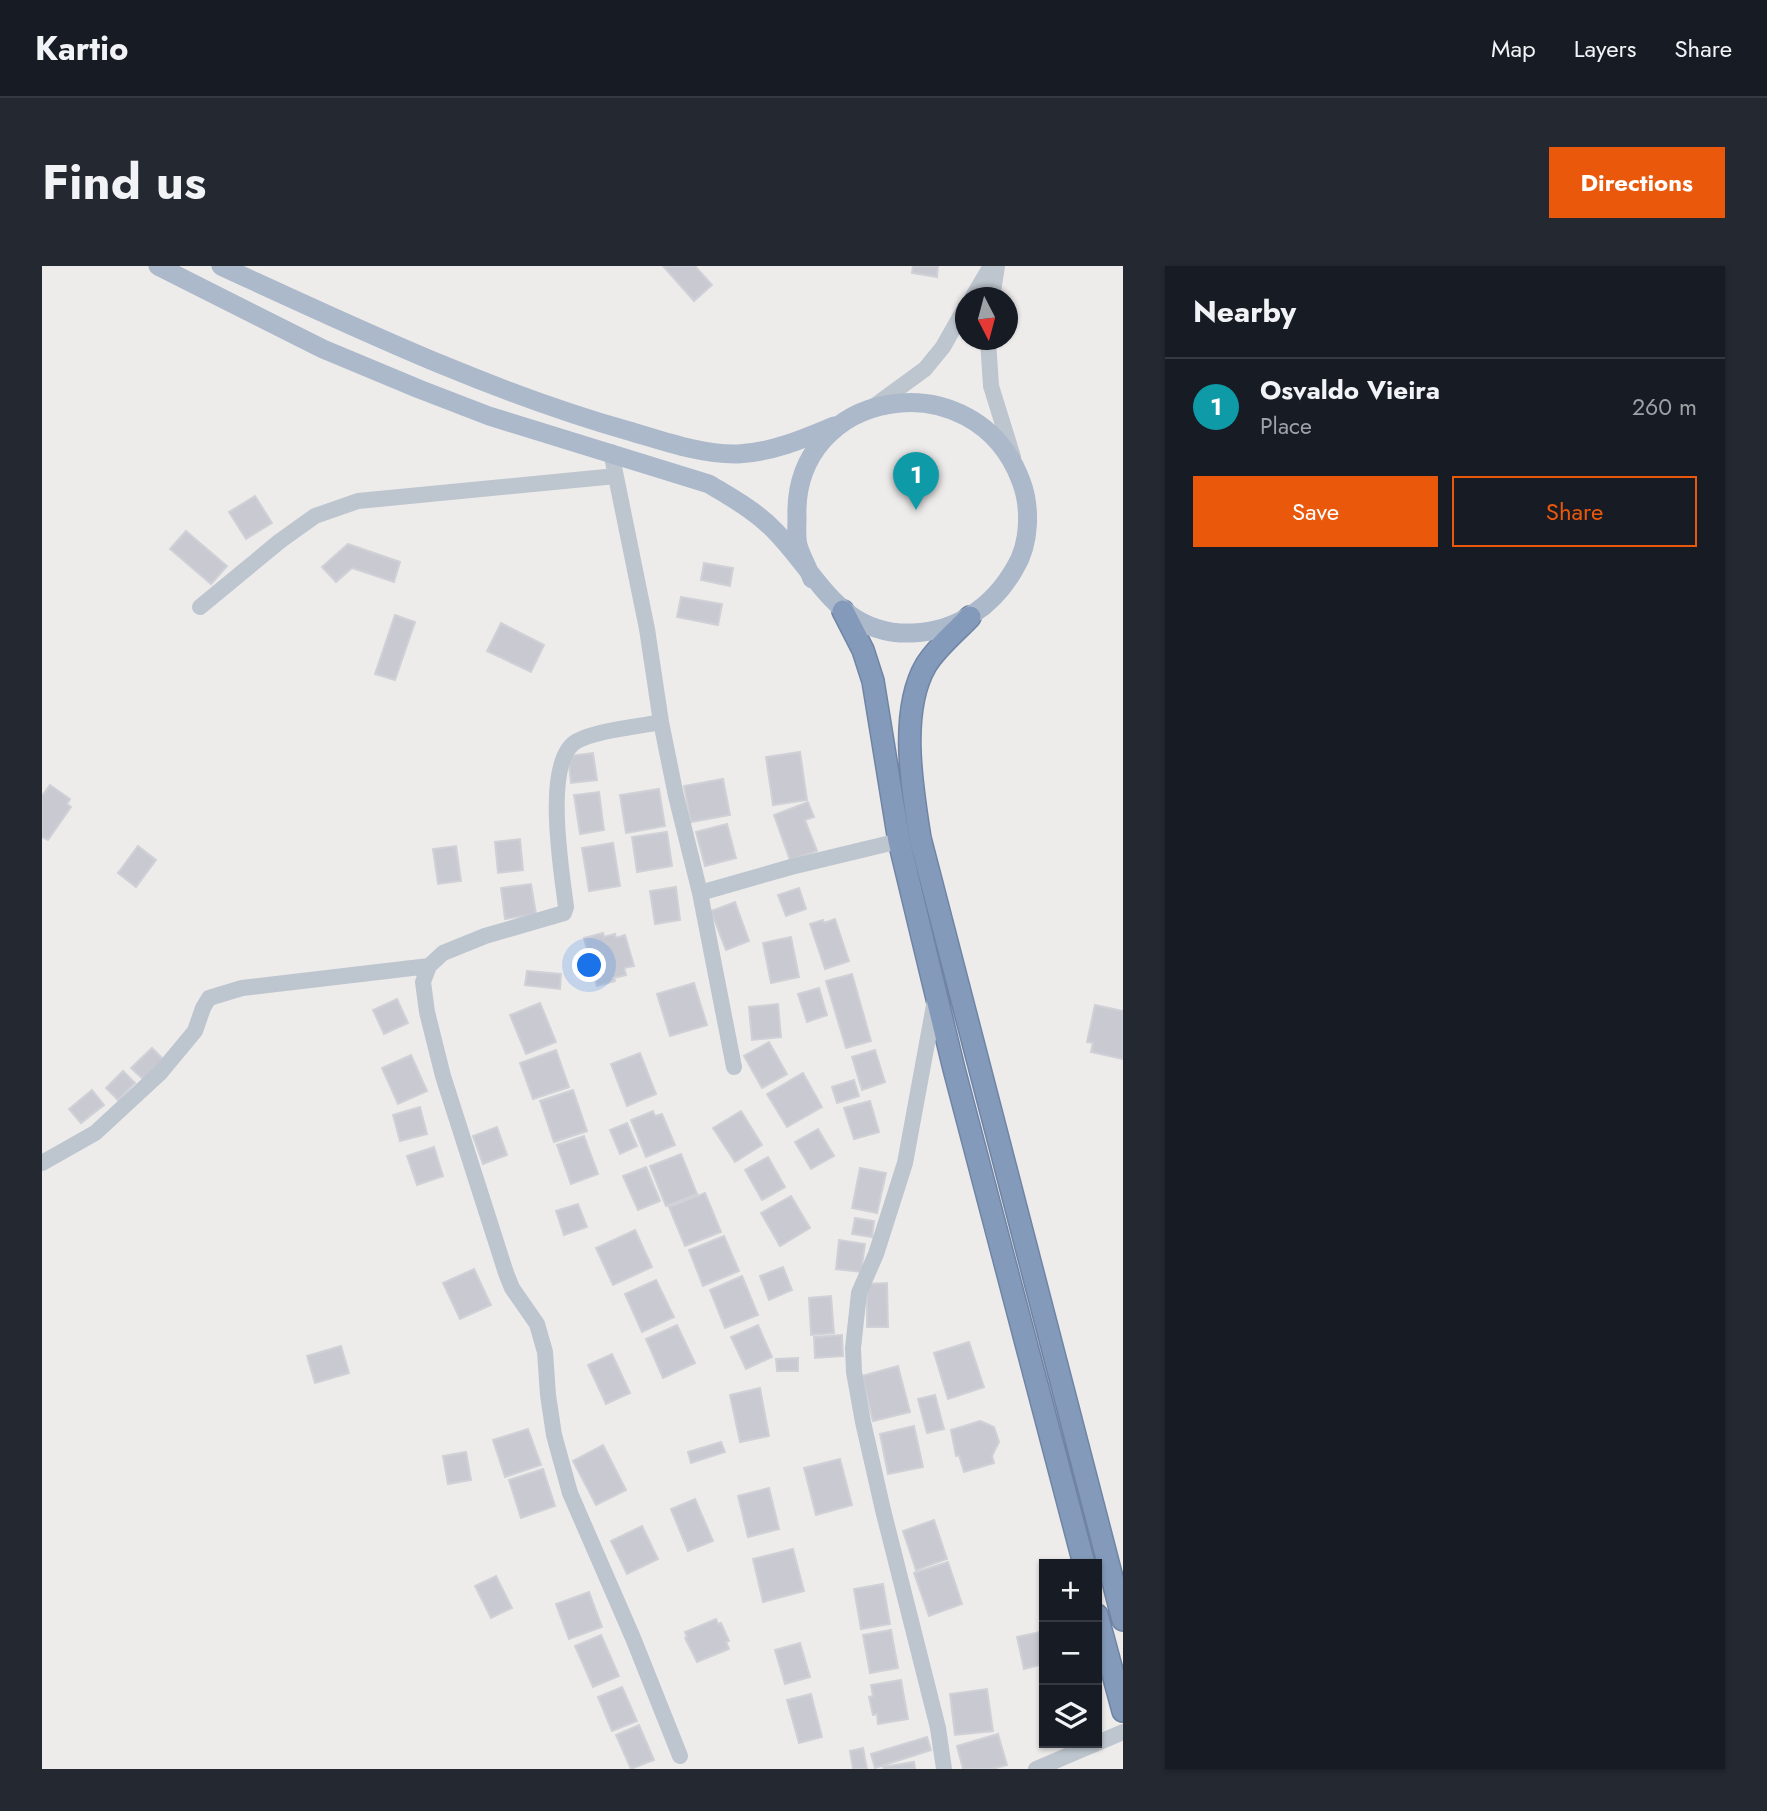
<!DOCTYPE html>
<meta charset="utf-8">
<style>
:root{--surface:#171b24;--page:#242831;--text:#f1f3f6;--muted:#9ea1a6;--line:#363941;--accent:#ea580c}
body{margin:0;font-family:Jost,sans-serif;background:var(--page);color:var(--text)}
.controls{position:absolute;right:21px;bottom:21px;display:grid;overflow:hidden;border-radius:0px;box-shadow:0 2px 5px #0004}
.controls button{width:63px;height:63px;display:grid;place-items:center;padding:0;border:0;border-bottom:2px solid var(--line);background:var(--surface);color:var(--text);font:35px sans-serif}
.compass{position:absolute;left:913px;top:21px;width:63px;height:63px;border-radius:50%;background:var(--surface);box-shadow:0 2px 5px #0004;rotate:174deg}
.you{position:absolute;left:548px;top:700px;width:24px;height:24px;margin:-18px;border:5px solid #fff;border-radius:50%;background:#1a73e8;box-shadow:0 0 0 10px #1a73e833}
.badge{display:grid;place-items:center;width:46px;height:46px;border-radius:50%;background:var(--accent);color:#fff;font-size:23px;font-weight:700}
.pin{position:absolute;translate:-50% -58px;filter:drop-shadow(0 2px 4px #0008)}
.pin::after{content:'';position:absolute;top:37px;width:24px;height:21px;background:inherit;clip-path:polygon(0 0,100% 0,50% 100%)}
.list{margin:0;padding:0;list-style:none}
h2{display:flex;justify-content:space-between;align-items:center;height:91px;margin:0;padding:0 28px;font-size:30px}
h2 small{font-size:23px;font-weight:400;color:var(--muted)}
.list li{display:grid;grid-template-columns:46px 1fr auto;gap:21px;align-items:center;box-sizing:border-box;height:98px;padding:0 28px;border-top:2px solid var(--line)}
.list b{display:block;font-size:26px;white-space:nowrap}
.list p{margin:0;font-size:23px;white-space:nowrap;color:var(--muted)}
.list em{font-size:23px;font-style:normal;color:var(--muted)}
.actions{display:flex;gap:14px;padding:21px 28px}
.actions a{flex:1;padding:16px 0;border:2px solid var(--accent);border-radius:0px;text-align:center;font-size:24px;color:var(--accent)}
.actions .main{background:var(--accent);color:#fff}
.icon{flex:none;width:38px;height:38px;fill:none;stroke:currentColor;stroke-width:2;stroke-linecap:round;stroke-linejoin:round}
.map{position:relative;flex:none;width:1081px;height:1503px;overflow:hidden;border-radius:0px}
header{display:flex;align-items:center;gap:42px;box-sizing:border-box;height:98px;padding:0 35px;background:var(--surface);border-bottom:2px solid var(--line)}
header strong{font-size:33px}
nav{display:flex;gap:38px;margin-inline-start:auto;font-size:24px}
.intro{display:flex;align-items:center;justify-content:space-between;box-sizing:border-box;height:168px;padding:0 42px}
h1{margin:0;font-size:49px}
.button{padding:18px 32px;border-radius:0px;background:var(--accent);color:#fff;font-size:24px;font-weight:700}
main{display:flex;gap:42px;padding:0 42px}
aside{flex:1;background:var(--surface);border-radius:0px;box-shadow:0 2px 5px #0004}
.map>svg:first-child{display:block}
.building{fill:#c9cad1;stroke:#d0d1d7;stroke-width:2}
.lines{fill:none;stroke-linecap:round;stroke-linejoin:round}
.highway-casing{stroke:#7085a5;stroke-width:24}
.minor{stroke:#bdc5ce;stroke-width:16}
.major{stroke:#acb9ca;stroke-width:19}
.highway{stroke:#849aba;stroke-width:21}
</style>
<header>
<strong>Kartio</strong>
<nav><a>Map</a><a>Layers</a><a>Share</a></nav>
</header>
<div class="intro"><h1>Find us</h1><a class="button">Directions</a></div>
<main>
<div class="map">
<svg width="1081" height="1503" viewBox="0 0 1081 1503">
<rect width="100%" height="100%" fill="#eeeceb"/>
<!-- building -->
<path class="building" d="M621 0H653L670 19 652 35Z
M871 0H896L895 11 870 7Z
M213 230 230 257 204 273 187 246Z
M144 265 185 300 169 318 128 283Z
M306 278 358 296 352 316 310 302 294 316 280 301Z
M662 297 691 302 688 320 659 314Z
M639 331 680 338 676 359 635 351Z
M353 349 373 356 353 414 333 408Z
M459 357 502 379 489 406 445 385Z
M758 486 765 534 731 539 724 491Z
M551 487 555 514 529 517 526 490Z
M681 513 688 549 649 556 642 520Z
M8 519 28 533 25 538 29 541 6 574 0 571V530Z
M617 523 623 560 584 567 578 529Z
M557 526 562 564 538 568 532 529Z
M766 536 772 551 763 554 775 585 748 594 732 549Z
M685 558 694 592 663 600 654 566Z
M625 566 630 600 595 606 590 571Z
M478 573 481 604 456 607 453 576Z
M571 577 578 620 547 625 540 582Z
M96 580 114 594 94 621 76 607Z
M414 580 419 615 396 618 391 583Z
M489 618 494 648 463 653 459 622Z
M634 621 638 654 613 658 608 625Z
M757 622 764 643 744 650 736 629Z
M693 636 707 675 684 684 669 645Z
M793 653 807 695 783 703 768 658 781 654 782 657Z
M561 667 562 671 573 668 574 672 583 669 592 700 582 702 584 709 572 712 573 715 555 720 542 672Z
M749 671 757 711 729 717 721 677Z
M485 705 519 708 518 723 483 719Z
M810 708 829 775 804 782 784 715Z
M652 717 665 759 628 770 615 728Z
M777 722 785 749 765 756 756 728Z
M355 733 366 757 342 768 331 744Z
M498 737 514 776 484 788 468 749Z
M736 738 739 771 710 774 707 741Z
M1053 739 1081 745V793L1049 786 1051 777 1045 776Z
M727 776 745 808 720 822 702 790Z
M110 782 122 794 102 814 89 802Z
M514 784 527 821 491 833 478 797Z
M833 784 843 816 820 824 810 791Z
M598 787 614 828 585 840 569 798Z
M369 789 385 825 356 838 340 802Z
M81 805 93 817 76 834 64 822Z
M761 807 780 841 745 861 725 828Z
M812 814 817 830 795 837 790 821Z
M50 824 62 839 39 857 27 843Z
M531 824 545 865 512 876 498 835Z
M828 835 837 866 812 873 802 842Z
M378 841 385 868 358 875 351 849Z
M611 845 613 850 620 848 633 879 604 891 589 854Z
M699 845 720 879 693 896 671 862Z
M585 857 595 880 578 888 568 864Z
M455 861 465 889 441 898 431 870Z
M776 863 792 890 769 903 753 876Z
M542 870 556 908 529 918 515 879Z
M392 881 401 910 375 919 365 890Z
M639 888 655 928 624 940 608 900Z
M726 891 743 921 720 934 703 904Z
M604 901 618 935 596 944 581 910Z
M818 902 844 907 835 947 810 942Z
M663 927 679 966 643 980 627 941Z
M749 930 768 962 738 980 719 947Z
M536 938 545 961 522 969 514 945Z
M813 952 832 955 830 971 810 968Z
M593 964 610 1001 571 1019 554 982Z
M682 970 697 1005 661 1020 647 984Z
M797 974 823 978 819 1006 794 1003Z
M741 1001 750 1024 727 1034 718 1010Z
M432 1003 449 1039 418 1053 401 1017Z
M700 1010 716 1049 683 1062 668 1024Z
M614 1014 632 1051 600 1066 583 1028Z
M845 1017 846 1061H825V1018Z
M789 1030 792 1067 769 1069 767 1032Z
M635 1059 653 1097 621 1112 604 1073Z
M716 1059 730 1091 704 1103 689 1071Z
M800 1069 801 1090 773 1092 772 1071Z
M927 1076 942 1121 906 1133 892 1087Z
M299 1080 307 1107 273 1117 265 1090Z
M570 1088 588 1127 564 1138 546 1099Z
M756 1092V1105H735L734 1093Z
M856 1100 868 1146 831 1155 820 1110Z
M718 1122 727 1170 698 1176 688 1129Z
M893 1129 902 1163 885 1167 876 1133Z
M938 1155 952 1161 957 1176 950 1190 952 1197 922 1206 917 1189 914 1190 909 1164Z
M872 1160 881 1201 846 1208 838 1168Z
M486 1163 499 1199 463 1211 451 1174Z
M679 1176 683 1186 649 1197 646 1186Z
M561 1179 584 1224 554 1239 531 1195Z
M424 1186 429 1214 406 1218 401 1190Z
M798 1193 810 1239 774 1249 762 1202Z
M501 1203 513 1240 479 1252 467 1214Z
M727 1222 737 1263 706 1271 696 1230Z
M653 1233 671 1275 646 1285 629 1243Z
M892 1254 905 1293 874 1304 861 1265Z
M600 1260 616 1293 585 1308 569 1275Z
M751 1283 762 1325 721 1336 711 1293Z
M906 1296 920 1338 887 1350 872 1307Z
M454 1310 470 1342 449 1352 433 1320Z
M841 1318 848 1358 819 1363 812 1323Z
M547 1326 560 1361 527 1373 514 1338Z
M674 1353 676 1358 679 1357 687 1375 684 1376 687 1383 655 1396 643 1372 645 1371 643 1366Z
M849 1364 856 1402 828 1407 821 1369Z
M1002 1365V1398L982 1403 975 1371Z
M559 1369 577 1410 551 1421 533 1380Z
M758 1377 768 1411 743 1418 733 1384Z
M859 1414 866 1453 836 1458 835 1448 831 1449 827 1431 831 1430 829 1419Z
M580 1421 595 1455 570 1465 556 1431Z
M945 1423 951 1465 913 1469 908 1428Z
M769 1428 780 1471 757 1477 745 1434Z
M597 1459 612 1494 589 1503 574 1469Z
M956 1468 965 1499 950 1503H921L915 1480Z
M885 1471 889 1484 833 1502 829 1488Z
M821 1482 825 1503H811L808 1485Z
M872 1496 873 1503H842L841 1501Z"/>
<g class="lines">
<!-- highway casing -->
<g class="highway-casing">
<path id="highway" d="M801 345 821 384 831 415 857 575 912 803 1042 1298
M928 351C914 366 895 381 884 399 857 445 870 521 878 572L1081 1354
M1055 1349 1081 1445"/>
</g>
<!-- minor -->
<path class="minor" d="M930 32 949 0
M950 32 955 0
M946 74 949 120 971 191
M831 141 883 103 901 81 923 42
M569 186 605 363 619 456 634 530 658 627 692 801
M158 341 238 275 273 250 316 235 574 210
M619 456C594 461 556 464 535 475 500 494 520 607 524 641L522 647 443 670 401 687 387 700 381 716 385 746 401 810 464 1007 470 1022 495 1058 503 1086 506 1129 512 1169 528 1227 591 1372 638 1490
M658 627 749 601 857 575
M893 734 863 897 834 988 817 1027 811 1082 812 1106 821 1156 841 1244 896 1462 902 1503
M0 897 53 867 119 806 153 765 161 742 167 732 200 722 387 700
M994 1503 1081 1466"/>
<!-- major -->
<path class="major" d="M116 0 281 83 377 123 447 150 667 218C690 232 714 245 732 264 776 308 797 370 871 367 915 365 951 341 973 302 988 278 989 241 979 215 933 92 750 121 755 252 755 260 754 271 756 279 759 290 766 302 770 313
M179 0C312 61 446 125 587 165 621 175 660 189 696 188 731 186 761 173 792 160"/>
<!-- highway -->
<use href="#highway" class="highway"/>
</g>
</svg>
<div class="controls">
<button>+</button>
<button>−</button>
<button><svg class="icon" aria-label="layers" viewBox="0 0 24 24"><path d="M12 4l9 5-9 5-9-5zM3 14l9 5 9-5"/></svg></button>
</div>
<svg class="compass" viewBox="-18 -18 36 36"><path d="M0-13l5 13h-10z" fill="#e53935"/><path d="M0 13l5-13h-10z" fill="#9ea1a6"/></svg>
<div class="you"></div>
<div class="pin badge" style="left:874px;top:244px;background:#0f9aa8">1</div>
</div>
<aside>
<h2>Nearby<small></small></h2>
<ul class="list">
<li><span class="badge" style="background:#0f9aa8">1</span><div><b>Osvaldo Vieira</b><p>Place</p></div><em>260 m</em></li>
</ul>
<div class="actions"><a class="main">Save</a><a>Share</a></div>
</aside>
</main>
